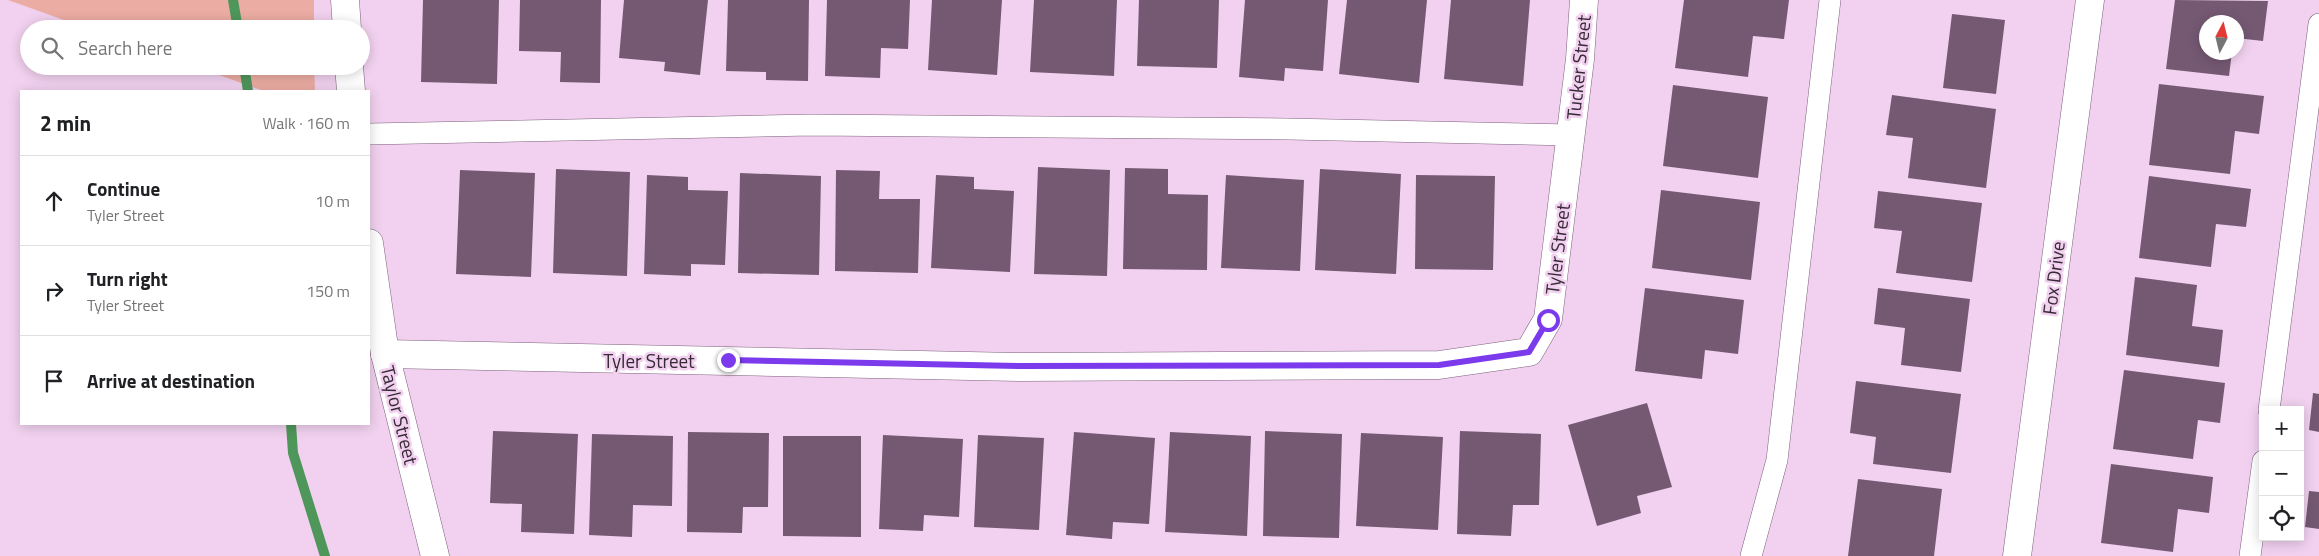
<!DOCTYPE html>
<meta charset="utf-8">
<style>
:root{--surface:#fff;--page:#f6f6f6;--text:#202124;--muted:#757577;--line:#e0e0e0}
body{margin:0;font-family:"Titillium Web",sans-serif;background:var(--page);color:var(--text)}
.controls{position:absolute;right:15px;bottom:15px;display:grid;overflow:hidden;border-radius:0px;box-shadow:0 2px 12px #0003}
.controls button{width:45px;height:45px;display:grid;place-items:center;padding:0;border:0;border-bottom:1px solid var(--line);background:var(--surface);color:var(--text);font:25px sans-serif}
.compass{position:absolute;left:2199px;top:15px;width:45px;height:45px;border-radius:50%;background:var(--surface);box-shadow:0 2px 12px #0003;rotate:7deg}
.stop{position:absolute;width:15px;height:15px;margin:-11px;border:4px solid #7c3aed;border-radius:50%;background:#fff}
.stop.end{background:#7c3aed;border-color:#fff;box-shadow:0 1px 5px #0008}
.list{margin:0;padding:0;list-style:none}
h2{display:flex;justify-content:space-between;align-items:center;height:65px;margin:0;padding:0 20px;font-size:21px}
h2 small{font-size:16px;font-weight:400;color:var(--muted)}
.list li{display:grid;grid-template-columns:32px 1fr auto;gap:15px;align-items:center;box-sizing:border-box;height:90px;padding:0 20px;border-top:1px solid var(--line)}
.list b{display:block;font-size:19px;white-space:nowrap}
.list p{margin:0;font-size:16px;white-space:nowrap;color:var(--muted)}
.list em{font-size:16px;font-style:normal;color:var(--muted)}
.icon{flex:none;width:28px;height:28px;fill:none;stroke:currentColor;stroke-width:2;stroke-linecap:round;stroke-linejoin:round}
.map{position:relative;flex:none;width:2319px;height:556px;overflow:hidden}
.search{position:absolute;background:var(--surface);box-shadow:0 2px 12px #0003;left:20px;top:20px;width:350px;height:55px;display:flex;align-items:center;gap:12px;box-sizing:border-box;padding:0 18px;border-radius:28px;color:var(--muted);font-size:19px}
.panel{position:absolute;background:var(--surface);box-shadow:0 2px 12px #0003;left:20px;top:90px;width:350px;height:335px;border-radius:0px}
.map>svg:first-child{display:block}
.green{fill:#ebaca3}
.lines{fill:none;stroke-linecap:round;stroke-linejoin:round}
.stream{stroke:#4f965b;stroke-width:10}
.building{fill:#755973}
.service-casing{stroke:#7d617c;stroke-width:22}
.minor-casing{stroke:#7d617c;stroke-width:29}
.tertiary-casing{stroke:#7d617c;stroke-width:29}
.service{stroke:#fff;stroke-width:21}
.minor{stroke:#fff;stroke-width:28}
.tertiary{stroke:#fff;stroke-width:28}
.route{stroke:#7c3aed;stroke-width:6}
.labels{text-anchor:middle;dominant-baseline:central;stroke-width:5;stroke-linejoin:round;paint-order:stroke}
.street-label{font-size:19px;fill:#362a35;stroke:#f1d1ef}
</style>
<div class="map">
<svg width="2319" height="556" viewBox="0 0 2319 556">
<rect width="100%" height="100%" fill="#f1d1ef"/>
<!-- green -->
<path class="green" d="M8 0H314V29H89Z
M194 66H314L315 91H264Z"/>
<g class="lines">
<!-- stream -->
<path class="stream" d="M233 0 238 29
M244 66 248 91
M291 424 293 453 325 556"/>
</g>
<!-- building -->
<path class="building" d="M423 0H499L497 84 421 82Z
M520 0H601L600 83 560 82 561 52 519 51Z
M624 0H708L700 75 664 71 665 62 619 58Z
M728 0H809L808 81 766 80V72L726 71Z
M827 0H910L908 49 881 48 880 78 825 76Z
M932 0H1002L997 75 928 70Z
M1034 0H1117L1114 76 1030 72Z
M1139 0H1219L1217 68 1137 66Z
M1245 0H1328L1323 71 1285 68 1284 81 1239 77Z
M1347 0H1427L1419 83 1339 74Z
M1451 0H1530L1523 86 1444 79Z
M1684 0H1789L1784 39 1753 36 1748 77 1675 68Z
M2175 0 2268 1 2263 41 2236 38V22H2206V52H2232L2229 76 2166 69Z
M1952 14 2005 20 1996 94 1943 88Z
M2159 84 2264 96 2259 134 2235 131 2230 174 2149 165Z
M1673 85 1768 97 1758 178 1663 166Z
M1892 95 1996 109 1986 188 1908 178 1913 138 1886 135Z
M1038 167 1110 170 1107 276 1034 274Z
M1125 168 1168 169V194L1208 195 1207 270 1123 269Z
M556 169 630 172 627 276 553 273Z
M1320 169 1401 174 1396 274 1315 270Z
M460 170 535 173 531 277 456 274Z
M836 170 880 171 879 199H920L918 273 835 271Z
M740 173 821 176 819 275 738 273Z
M647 175 688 177V190L728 191 725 265 691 264V276L644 274Z
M936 175 974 177V189L1014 191 1010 272 931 268Z
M1226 175 1304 180 1300 271 1221 268Z
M1416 175 1495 176 1493 270 1415 269Z
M2149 176 2251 189 2246 227 2216 224 2211 267 2139 258Z
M1661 190 1760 202 1751 280 1652 268Z
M1878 191 1982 203 1972 282 1896 273 1902 231 1874 228Z
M2135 277 2197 285 2192 326 2223 330 2219 367 2126 355Z
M1645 288 1744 300 1738 354 1705 350 1702 379 1635 371Z
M1878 288 1970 299 1961 372 1901 365 1905 328 1874 324Z
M2124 370 2225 383 2220 423 2198 420 2193 459 2113 449Z
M1856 381 1961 394 1951 473 1873 464 1876 437 1850 433Z
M2313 393 2319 394V432L2309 430Z
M1647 403 1672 487 1637 496 1641 513 1597 526 1568 425Z
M493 431 578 434 574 534 521 532 522 504 490 503Z
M1265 431 1342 434 1339 538 1263 536Z
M1460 431 1541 434 1539 505H1513L1511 536 1457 534Z
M688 432 769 433 768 507H743L742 533 687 532Z
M1074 432 1155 438 1149 524 1113 522 1112 539 1066 535Z
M1170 432 1251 436 1247 536 1165 532Z
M1361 433 1443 437 1438 530 1356 526Z
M592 434 673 436 672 506 633 505 632 537 589 535Z
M883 435 963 439 959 517 924 515 923 531 879 529Z
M978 435 1044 438 1039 530 974 527Z
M783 436H861V537L783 536Z
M2111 464 2213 477 2209 513 2178 509 2173 552 2101 543Z
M1858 479 1942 489 1934 556H1848Z
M2309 491 2319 492V529L2305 527Z"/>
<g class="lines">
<!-- service casing -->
<g class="service-casing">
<path id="service" d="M369 134 811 125 1288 129 1571 135
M2269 410 2319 24
M1751 556 1777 460 1830 0
M2250 556 2263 461"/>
</g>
<!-- minor casing -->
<g class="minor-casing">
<path id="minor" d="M385 354 1019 367 1439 365 1529 352 1548 319 1580 59 1584 0
M2017 556 2090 0"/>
</g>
<!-- tertiary casing -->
<g class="tertiary-casing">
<path id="tertiary" d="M345 0 347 29
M349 66 351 91
M369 243 385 354 435 556"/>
</g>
<!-- service -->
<use href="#service" class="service"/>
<!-- minor -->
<use href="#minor" class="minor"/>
<!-- tertiary -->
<use href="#tertiary" class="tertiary"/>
</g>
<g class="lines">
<!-- route -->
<path class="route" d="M728 360 1019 366 1439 365 1529 352 1548 320"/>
</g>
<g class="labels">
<!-- street labels -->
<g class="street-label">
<text transform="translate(1578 67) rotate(-84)">Tucker Street</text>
<text transform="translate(1557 249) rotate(-83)">Tyler Street</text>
<text transform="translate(2053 278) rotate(-83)">Fox Drive</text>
<text x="649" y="360">Tyler Street</text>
<text transform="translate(400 415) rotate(76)">Taylor Street</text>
</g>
</g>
</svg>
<div class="controls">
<button>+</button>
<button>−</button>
<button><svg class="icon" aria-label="locate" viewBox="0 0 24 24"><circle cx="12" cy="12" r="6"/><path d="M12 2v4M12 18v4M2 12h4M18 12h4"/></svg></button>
</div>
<svg class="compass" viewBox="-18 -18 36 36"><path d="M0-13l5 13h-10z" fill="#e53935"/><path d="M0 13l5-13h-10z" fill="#757577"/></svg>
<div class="stop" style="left:1548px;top:320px"></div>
<div class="stop end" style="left:728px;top:360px"></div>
<div class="search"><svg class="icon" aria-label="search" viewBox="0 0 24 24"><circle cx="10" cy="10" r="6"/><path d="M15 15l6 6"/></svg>Search here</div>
<section class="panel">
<h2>2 min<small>Walk · 160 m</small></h2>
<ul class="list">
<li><svg class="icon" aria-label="ahead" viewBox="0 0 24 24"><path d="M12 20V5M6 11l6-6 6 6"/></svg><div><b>Continue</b><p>Tyler Street</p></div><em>10 m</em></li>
<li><svg class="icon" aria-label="right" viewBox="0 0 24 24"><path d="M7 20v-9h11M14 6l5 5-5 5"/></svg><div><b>Turn right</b><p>Tyler Street</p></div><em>150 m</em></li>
<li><svg class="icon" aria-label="arrive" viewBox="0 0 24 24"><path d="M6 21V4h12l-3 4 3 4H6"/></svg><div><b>Arrive at destination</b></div></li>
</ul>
</section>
</div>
